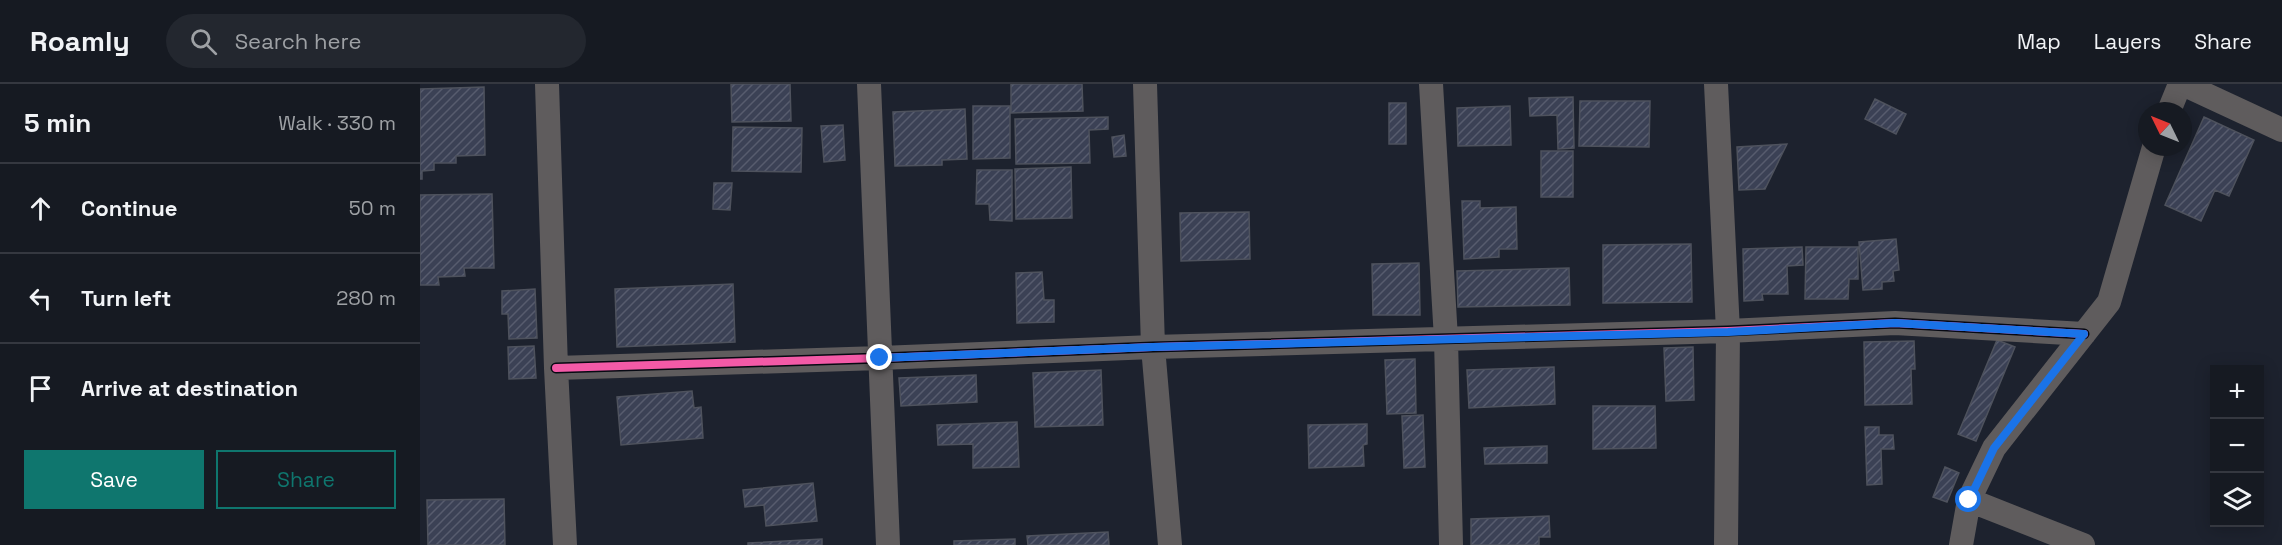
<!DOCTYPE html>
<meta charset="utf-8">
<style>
:root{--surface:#161a22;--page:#23272f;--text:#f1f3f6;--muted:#9ea1a5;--line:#353840;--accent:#0f766e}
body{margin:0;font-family:"Space Grotesk",sans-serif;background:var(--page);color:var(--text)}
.controls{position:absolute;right:18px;bottom:18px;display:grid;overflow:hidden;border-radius:0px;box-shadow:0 3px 15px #0003}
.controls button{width:54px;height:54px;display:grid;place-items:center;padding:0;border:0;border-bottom:2px solid var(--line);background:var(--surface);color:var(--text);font:30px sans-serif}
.compass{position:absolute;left:1718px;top:18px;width:54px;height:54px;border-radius:50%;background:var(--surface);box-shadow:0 3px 15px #0003;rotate:313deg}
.stop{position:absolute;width:18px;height:18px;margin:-14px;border:4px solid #1a73e8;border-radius:50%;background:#fff}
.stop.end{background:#1a73e8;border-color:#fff;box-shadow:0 2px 6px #0008}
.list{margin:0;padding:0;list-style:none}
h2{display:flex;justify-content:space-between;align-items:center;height:78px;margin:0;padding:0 24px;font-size:26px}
h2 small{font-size:20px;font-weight:400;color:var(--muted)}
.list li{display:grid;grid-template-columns:39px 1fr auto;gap:18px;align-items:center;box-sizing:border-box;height:90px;padding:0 24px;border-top:2px solid var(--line)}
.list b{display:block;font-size:22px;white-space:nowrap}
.list em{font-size:20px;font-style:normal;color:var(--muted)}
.actions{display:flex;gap:12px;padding:18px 24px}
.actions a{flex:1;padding:14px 0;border:2px solid var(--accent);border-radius:0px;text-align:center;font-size:21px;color:var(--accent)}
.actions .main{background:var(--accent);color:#fff}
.icon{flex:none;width:33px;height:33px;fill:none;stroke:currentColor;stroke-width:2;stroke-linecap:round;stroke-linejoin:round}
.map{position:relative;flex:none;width:1862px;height:461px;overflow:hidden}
header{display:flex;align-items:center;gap:36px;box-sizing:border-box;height:84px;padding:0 30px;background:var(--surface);border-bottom:2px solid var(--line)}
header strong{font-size:28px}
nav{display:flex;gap:33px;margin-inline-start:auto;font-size:21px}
.search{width:420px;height:54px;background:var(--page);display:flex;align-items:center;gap:15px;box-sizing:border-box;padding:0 21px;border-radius:33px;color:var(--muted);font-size:22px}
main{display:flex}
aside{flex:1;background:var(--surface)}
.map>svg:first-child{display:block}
.building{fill:url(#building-hatch);stroke:#4e525d;stroke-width:1.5}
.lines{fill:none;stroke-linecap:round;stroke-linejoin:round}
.street{stroke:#5f5c5d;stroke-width:24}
.cycleway-casing{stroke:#060912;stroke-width:11}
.cycleway{stroke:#f35aa7;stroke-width:8}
.route{stroke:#1a73e8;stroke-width:8}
</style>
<header>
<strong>Roamly</strong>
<div class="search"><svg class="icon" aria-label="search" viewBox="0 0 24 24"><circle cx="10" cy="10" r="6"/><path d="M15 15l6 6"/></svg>Search here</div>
<nav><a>Map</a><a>Layers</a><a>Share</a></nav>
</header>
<main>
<aside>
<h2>5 min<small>Walk · 330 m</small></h2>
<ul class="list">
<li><svg class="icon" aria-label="ahead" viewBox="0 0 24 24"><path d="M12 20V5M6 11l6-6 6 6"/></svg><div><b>Continue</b></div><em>50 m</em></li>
<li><svg class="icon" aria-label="left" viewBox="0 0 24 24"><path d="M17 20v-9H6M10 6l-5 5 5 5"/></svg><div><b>Turn left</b></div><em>280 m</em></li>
<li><svg class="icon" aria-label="arrive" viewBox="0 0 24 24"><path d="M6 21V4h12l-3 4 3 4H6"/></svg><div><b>Arrive at destination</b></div></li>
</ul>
<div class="actions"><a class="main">Save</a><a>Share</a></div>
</aside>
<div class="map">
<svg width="1862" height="461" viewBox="0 0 1862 461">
<defs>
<pattern id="building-hatch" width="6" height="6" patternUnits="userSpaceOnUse" patternTransform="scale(1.5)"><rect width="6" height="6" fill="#3b4155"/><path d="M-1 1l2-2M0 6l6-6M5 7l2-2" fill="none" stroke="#575c6e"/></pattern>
</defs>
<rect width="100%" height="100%" fill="#1d222e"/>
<!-- building -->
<path class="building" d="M311 0H370L371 37 312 38Z
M591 0H662L663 27 591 29Z
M64 3 65 71 36 72V79H14V86L2 87V95H0V5Z
M1153 13 1154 64 1138 65 1137 31 1110 32 1109 14Z
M1455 15 1486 30 1476 50 1445 35Z
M1160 17H1230L1229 63 1159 62Z
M969 19H986V60H969Z
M553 22H590V74L553 75Z
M1090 22 1091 61 1038 62 1037 24Z
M545 25 547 75 522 76V81L475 82 473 28Z
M688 33V45L669 46 670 79 596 80 595 35Z
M1784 33 1834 56 1809 112 1795 106 1781 137 1745 121Z
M423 41 425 76 404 78 401 42Z
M313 43 382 44 381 88 312 87Z
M704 51 706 72 694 73 692 53Z
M1367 60 1345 105 1319 106 1317 63Z
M1121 67H1153V113H1121Z
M651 83 652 134 596 135 595 85Z
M557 86H592V137L570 136 569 120H556Z
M294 99H312L310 126 293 125Z
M72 110 74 184H44L45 192 18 193 19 201H0V111Z
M1042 117H1060V124L1096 123 1097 165H1079V173L1044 175Z
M829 128 830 175 761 177 760 129Z
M1476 155 1479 186 1473 187 1474 197 1462 198V205L1443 206 1439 158Z
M1271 160 1272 218 1183 219V161Z
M1382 163 1383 181 1367 182 1368 210H1342L1343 216 1324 217 1323 165Z
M1386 163H1438V195H1429L1428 215H1385Z
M999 179 1000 231H953L952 180Z
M1149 184 1150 221 1038 223 1037 187Z
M622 188 624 216H634V238L597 239 596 189Z
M313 200 315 258 197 263 195 205Z
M115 205 117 254 89 255 88 230H82V207Z
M1577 256 1595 263 1556 357 1538 350Z
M1494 257 1495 285H1491L1492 320 1445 321 1444 258Z
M114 262 116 294 89 295 88 263Z
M1273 263 1274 316 1246 317 1244 264Z
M995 275 996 329 967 330 965 276Z
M1134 283 1135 320 1049 324 1047 286Z
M681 286 683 341 615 343 613 289Z
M556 291 557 318 481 322 479 294Z
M272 307 274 324 281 323 283 354 201 361 197 313Z
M1173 322H1235L1236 364 1173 365Z
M1003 331 1005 383 984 384 982 332Z
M597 338 599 383 553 384V360L518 361 517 341Z
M947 340V360L943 361 944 382 889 384 888 341Z
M1445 343H1459V351H1473L1474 365H1461L1462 400 1447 401Z
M1127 362V379L1065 380 1064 364Z
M1525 383 1539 389 1527 418 1513 413Z
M393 399 397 437 346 442 344 421 325 423 323 406Z
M84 415 85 461H8L7 416Z
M1129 432 1130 453H1119V461H1051V435Z
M688 448 689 461H608L607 452Z
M402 455V461H328V459Z
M595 455V461H534V457Z"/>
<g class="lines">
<!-- street -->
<path class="street" d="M127 0 136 284 145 461
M449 0 468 461
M725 0 733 263 750 461
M1011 0 1026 255 1031 461
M1296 0 1308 247 1306 461
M1763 0 1862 46
M1749 27 1760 0
M136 284 460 274 733 263 1308 247 1475 239 1664 250
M1549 416 1663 461
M1541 461 1549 416 1574 364 1689 218 1734 63"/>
<!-- cycleway casing -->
<g class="cycleway-casing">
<path id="cycleway" d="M136 284 460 274 733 263 1308 247 1475 239 1664 250"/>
</g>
<!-- cycleway -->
<use href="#cycleway" class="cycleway"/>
</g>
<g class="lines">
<!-- route -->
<path class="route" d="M460 274 733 263 1308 248 1475 239 1664 250 1574 364 1549 416"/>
</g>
</svg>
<div class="controls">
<button>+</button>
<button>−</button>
<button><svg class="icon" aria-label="layers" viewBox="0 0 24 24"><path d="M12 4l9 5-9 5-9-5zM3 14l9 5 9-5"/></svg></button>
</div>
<svg class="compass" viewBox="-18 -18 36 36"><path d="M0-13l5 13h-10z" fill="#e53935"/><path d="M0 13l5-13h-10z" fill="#9ea1a5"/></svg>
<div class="stop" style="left:1549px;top:416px"></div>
<div class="stop end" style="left:460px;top:274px"></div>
</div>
</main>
